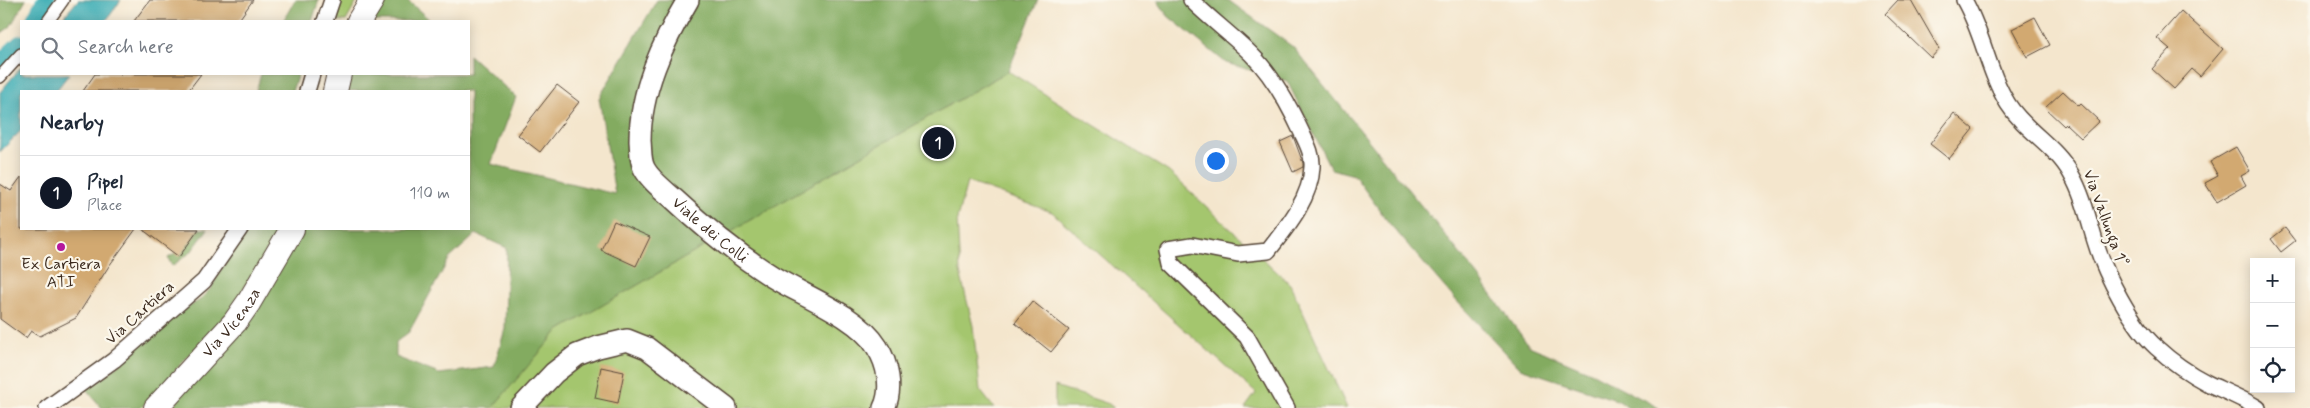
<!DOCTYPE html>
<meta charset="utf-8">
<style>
:root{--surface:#fff;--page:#f6f6f7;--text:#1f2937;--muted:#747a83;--line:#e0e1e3;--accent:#111827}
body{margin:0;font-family:Mynerve,sans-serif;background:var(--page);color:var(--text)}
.controls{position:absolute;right:15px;bottom:15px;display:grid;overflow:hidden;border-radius:0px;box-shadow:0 2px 12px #0003}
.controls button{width:45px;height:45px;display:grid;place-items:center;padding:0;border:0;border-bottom:1px solid var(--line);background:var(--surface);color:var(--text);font:25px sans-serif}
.you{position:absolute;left:1215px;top:160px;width:18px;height:18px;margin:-12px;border:4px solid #fff;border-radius:50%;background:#1a73e8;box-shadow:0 0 0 8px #1a73e833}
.badge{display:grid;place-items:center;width:32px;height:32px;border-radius:50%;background:var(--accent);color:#fff;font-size:16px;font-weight:700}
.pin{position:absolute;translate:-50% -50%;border:2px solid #fff;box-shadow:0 1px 5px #0006}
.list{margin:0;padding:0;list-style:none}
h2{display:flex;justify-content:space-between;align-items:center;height:65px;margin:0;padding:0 20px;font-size:21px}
h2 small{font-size:16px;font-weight:400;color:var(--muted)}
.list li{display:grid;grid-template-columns:32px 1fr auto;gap:15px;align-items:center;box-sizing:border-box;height:75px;padding:0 20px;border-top:1px solid var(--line)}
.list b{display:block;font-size:19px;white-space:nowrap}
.list p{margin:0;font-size:16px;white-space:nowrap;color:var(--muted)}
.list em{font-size:16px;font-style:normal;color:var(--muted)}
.icon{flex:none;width:28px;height:28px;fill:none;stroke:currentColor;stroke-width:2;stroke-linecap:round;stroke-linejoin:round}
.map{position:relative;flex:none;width:2310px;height:408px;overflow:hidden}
.search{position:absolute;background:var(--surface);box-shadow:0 2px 12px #0003;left:20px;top:20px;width:450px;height:55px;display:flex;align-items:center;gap:12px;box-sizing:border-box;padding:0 18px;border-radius:0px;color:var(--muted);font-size:19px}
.panel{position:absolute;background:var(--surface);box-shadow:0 2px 12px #0003;left:20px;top:90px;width:450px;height:140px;border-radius:0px}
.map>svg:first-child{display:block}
.green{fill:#a4c66e;stroke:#707846}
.forest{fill:#83ab61;stroke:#5f6a40;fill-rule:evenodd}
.water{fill:#39abb3;stroke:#3a6a68}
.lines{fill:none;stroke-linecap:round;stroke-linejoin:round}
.canal{stroke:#39abb3;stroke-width:19}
.building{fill:#d2a971}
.pedestrian-casing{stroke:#574638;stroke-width:14}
.minor-casing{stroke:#574638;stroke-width:18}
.secondary-casing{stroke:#574638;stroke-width:24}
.primary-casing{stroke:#574638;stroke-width:26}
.pedestrian{stroke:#fff;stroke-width:11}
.minor{stroke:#fff;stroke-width:15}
.secondary{stroke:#fff;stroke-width:21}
.primary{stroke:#fff;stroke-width:24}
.poi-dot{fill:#b5179e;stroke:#fbf7ec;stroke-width:2}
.labels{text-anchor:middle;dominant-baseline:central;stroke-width:4.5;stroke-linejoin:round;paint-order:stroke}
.street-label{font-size:16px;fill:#3b2a1e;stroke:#fbf7ec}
.poi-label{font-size:16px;fill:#3b2a1e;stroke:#fbf7ec}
</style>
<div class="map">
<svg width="2310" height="408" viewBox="0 0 2310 408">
<rect width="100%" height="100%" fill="#fbf7ec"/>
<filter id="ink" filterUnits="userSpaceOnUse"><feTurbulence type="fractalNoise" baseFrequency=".02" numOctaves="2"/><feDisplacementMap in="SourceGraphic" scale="10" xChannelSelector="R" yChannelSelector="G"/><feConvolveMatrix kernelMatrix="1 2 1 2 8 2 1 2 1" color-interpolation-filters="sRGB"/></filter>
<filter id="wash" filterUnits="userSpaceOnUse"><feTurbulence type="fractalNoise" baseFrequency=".0096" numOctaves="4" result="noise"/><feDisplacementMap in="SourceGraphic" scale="20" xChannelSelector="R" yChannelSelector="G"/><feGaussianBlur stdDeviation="1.12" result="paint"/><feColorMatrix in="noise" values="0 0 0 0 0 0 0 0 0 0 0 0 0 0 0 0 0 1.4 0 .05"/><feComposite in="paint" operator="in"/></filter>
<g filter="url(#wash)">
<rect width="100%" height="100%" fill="#f4e6cd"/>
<!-- green -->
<path class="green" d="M338 0H358L346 21H331Z
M1008 71 1169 172 1290 284 1347 408H1245L1256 393 1052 212 967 182 957 219 960 272 973 326 980 390 994 408H492L558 331Z
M1055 386 1109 404 1114 408H1055Z"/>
<!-- forest -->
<path class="forest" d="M0 0H26L10 27 0 34Z
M295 0H319L312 21H283Z
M384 0H407L431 21H371Z
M657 0H1038L1008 71 558 331 492 408H172L302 229H469V91H345L348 74H469V55L516 97 491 164 615 194 599 98ZM476 234 507 248 505 329 494 367 439 374 396 357V342L409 332 449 259Z
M1157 0H1228L1293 47 1478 276 1529 346 1593 373 1659 408H1628L1619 401 1520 368 1453 297 1389 223 1354 175 1331 169 1287 81 1226 63 1168 16Z
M261 74H298L292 91H256Z
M199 229H208L191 252 172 266 168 258 175 254 180 257Z
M249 229H279L262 260 228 313 141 408H102L85 388 106 376 173 316 200 300 211 288 227 259Z"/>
<!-- water -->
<path class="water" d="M78 0H121L106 21H60Z
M21 67V74H69L56 91H21V131L0 152V92Z"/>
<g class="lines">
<!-- canal -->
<path class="canal" d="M35 21 46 0
M0 64 21 44"/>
</g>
<g id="blocks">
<!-- building -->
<path class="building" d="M150 0H253L238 21H134Z
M1898 0H1911L1939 49 1931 58 1885 14Z
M2181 11 2223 49 2200 76 2192 69 2174 89 2152 69 2170 49 2157 38Z
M2035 17 2050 45 2027 57 2012 29Z
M95 74H201L188 91H83Z
M557 85 579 102 540 152 518 135Z
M2063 91 2079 106 2081 104 2099 121 2081 138 2066 124 2064 126 2045 108Z
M1954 113 1973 129 1949 159 1930 144Z
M1293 136 1303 163V167L1293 172 1280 142Z
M2236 147 2250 171 2241 176 2246 185 2217 202 2205 183 2218 176 2210 162Z
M21 177V229H136L109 266 76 318 40 336 31 331 26 338 0 319V184L11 191Z
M614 221 650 237 636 266 601 250Z
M2285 228 2295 241 2281 252 2271 239Z
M142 229H199L179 257Z
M1032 301 1069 330 1051 352 1015 323Z
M601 367 624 372 618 403 595 398Z"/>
</g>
</g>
<g filter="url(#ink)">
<use href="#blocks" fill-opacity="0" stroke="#574638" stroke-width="1"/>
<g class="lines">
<!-- pedestrian casing -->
<g class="pedestrian-casing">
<path id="pedestrian" d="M48 21 63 0
M0 77 21 54"/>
</g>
<!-- minor casing -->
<g class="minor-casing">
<path id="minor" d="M1191 0C1210 19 1232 35 1251 54 1272 75 1288 103 1301 131 1306 142 1313 154 1312 167 1311 198 1287 227 1268 251L1238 254 1192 245 1168 249 1171 263 1247 337 1287 408
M1964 0C1983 33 1988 72 2008 104 2025 131 2056 146 2071 174 2083 195 2088 218 2095 241 2105 274 2132 326 2157 348 2171 361 2190 374 2207 383 2224 391 2242 398 2258 408
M325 21 332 0
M307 91 312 74
M47 408 114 360 204 281 240 229"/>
</g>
<!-- secondary casing -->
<g class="secondary-casing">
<g id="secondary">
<path id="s1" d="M688 0C663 42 640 91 640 141 641 150 640 160 644 168 650 180 665 191 675 200 706 229 738 255 773 277 804 296 858 316 877 347 888 364 893 389 884 408"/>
<path d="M521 408 554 373 577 355 598 347 627 340 647 348 726 408"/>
</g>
</g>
<!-- primary casing -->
<g class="primary-casing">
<g id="primary">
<path d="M359 21 372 0"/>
<path d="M335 91 339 74"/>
<path id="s2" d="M156 408 235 322 249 302 292 229"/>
</g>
</g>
<!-- pedestrian -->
<use href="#pedestrian" class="pedestrian"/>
<!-- minor -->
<use href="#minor" class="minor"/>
<!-- secondary -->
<use href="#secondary" class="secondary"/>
<!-- primary -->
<use href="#primary" class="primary"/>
</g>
</g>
<!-- markers -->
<circle class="poi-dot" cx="61" cy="247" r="5"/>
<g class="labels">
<!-- street labels -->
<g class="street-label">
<text transform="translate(2105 218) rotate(70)">Via Vallunga 1°</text>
<text stroke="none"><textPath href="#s1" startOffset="269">Viale dei Colli</textPath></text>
<text transform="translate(140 313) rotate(-42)">Via Cartiera</text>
<text stroke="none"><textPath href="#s2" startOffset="114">Via Vicenza</textPath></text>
</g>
<!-- poi labels -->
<g class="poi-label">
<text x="61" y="264">Ex Cartiera<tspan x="61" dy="18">ATI</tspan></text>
</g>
</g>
</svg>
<div class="controls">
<button>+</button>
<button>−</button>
<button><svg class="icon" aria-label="locate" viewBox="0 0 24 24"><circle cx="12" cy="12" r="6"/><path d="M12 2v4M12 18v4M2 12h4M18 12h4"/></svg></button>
</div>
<div class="you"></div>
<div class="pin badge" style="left:938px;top:143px">1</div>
<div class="search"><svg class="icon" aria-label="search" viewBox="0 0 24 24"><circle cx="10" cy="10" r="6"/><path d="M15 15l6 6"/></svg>Search here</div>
<section class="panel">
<h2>Nearby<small></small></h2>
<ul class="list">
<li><span class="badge">1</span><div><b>Pipel</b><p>Place</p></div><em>110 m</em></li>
</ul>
</section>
</div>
